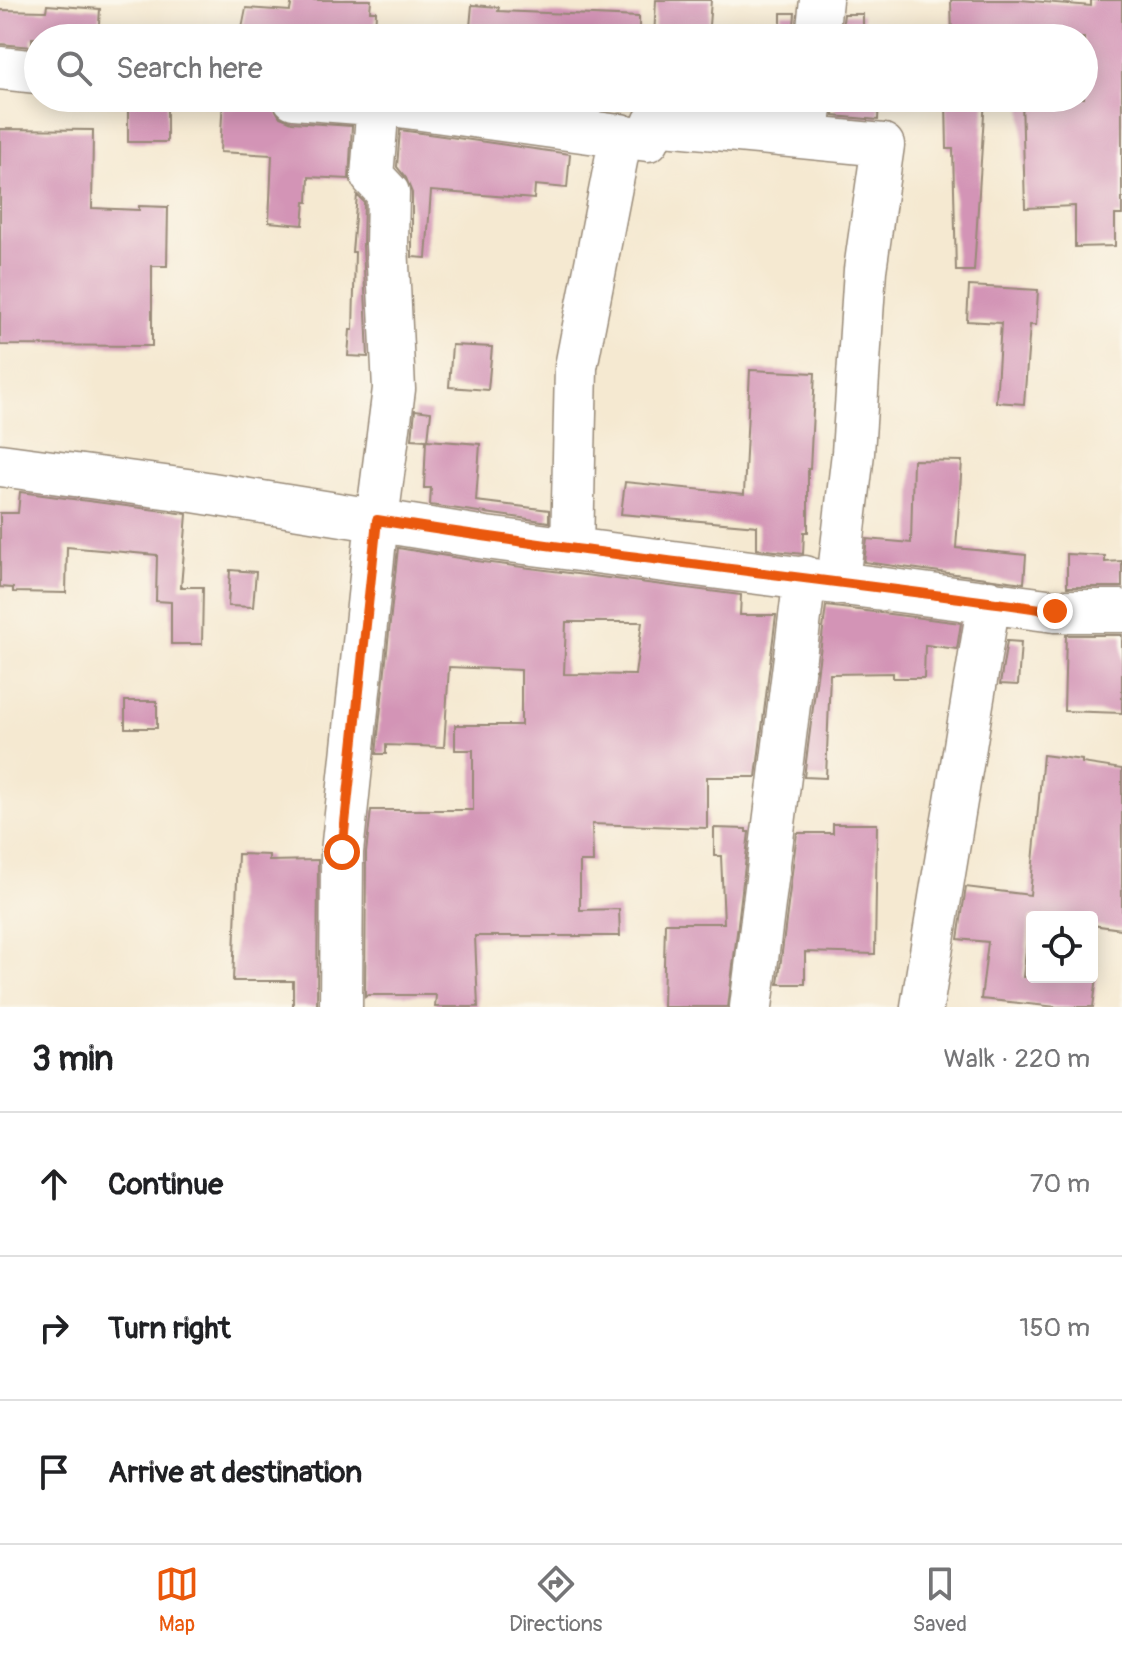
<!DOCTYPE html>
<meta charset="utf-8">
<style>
:root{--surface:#fff;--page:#f2f2f2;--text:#202124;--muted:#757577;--line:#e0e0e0;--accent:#ea580c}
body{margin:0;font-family:Pangolin,sans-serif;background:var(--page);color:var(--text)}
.controls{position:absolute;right:24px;bottom:24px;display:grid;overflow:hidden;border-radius:8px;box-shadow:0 4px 20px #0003}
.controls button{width:72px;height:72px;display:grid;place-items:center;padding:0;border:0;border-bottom:2px solid var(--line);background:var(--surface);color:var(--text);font:40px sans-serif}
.stop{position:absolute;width:24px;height:24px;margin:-18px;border:6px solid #ea580c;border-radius:50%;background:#fff}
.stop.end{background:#ea580c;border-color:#fff;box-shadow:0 2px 8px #0008}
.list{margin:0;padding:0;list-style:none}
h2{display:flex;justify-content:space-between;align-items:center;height:104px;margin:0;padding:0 32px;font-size:34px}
h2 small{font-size:26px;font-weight:400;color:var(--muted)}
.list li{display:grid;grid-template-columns:52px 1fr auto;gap:24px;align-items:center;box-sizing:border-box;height:144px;padding:0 32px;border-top:2px solid var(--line)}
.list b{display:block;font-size:30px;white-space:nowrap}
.list em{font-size:26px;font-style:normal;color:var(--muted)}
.icon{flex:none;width:44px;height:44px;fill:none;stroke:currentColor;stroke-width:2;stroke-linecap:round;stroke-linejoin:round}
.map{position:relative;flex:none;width:1122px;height:1007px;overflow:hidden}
.search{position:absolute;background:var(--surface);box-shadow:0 4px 20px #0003;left:24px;right:24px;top:24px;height:88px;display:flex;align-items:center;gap:20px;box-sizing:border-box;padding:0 28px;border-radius:44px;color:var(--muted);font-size:30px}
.sheet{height:536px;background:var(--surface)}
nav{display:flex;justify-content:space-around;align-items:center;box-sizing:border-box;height:112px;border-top:2px solid var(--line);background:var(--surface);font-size:22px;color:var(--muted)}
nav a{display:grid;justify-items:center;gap:4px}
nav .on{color:var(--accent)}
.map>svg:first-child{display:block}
.building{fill:#d394b6;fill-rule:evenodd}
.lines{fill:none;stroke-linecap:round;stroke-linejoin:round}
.minor-casing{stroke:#988a78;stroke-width:45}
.minor{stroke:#fff;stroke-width:42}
.route{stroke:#ea580c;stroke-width:10}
</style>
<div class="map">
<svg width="1122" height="1007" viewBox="0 0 1122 1007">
<rect width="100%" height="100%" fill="#fbf7ec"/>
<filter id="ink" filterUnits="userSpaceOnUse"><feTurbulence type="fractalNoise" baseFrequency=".0125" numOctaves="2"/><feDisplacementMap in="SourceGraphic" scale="16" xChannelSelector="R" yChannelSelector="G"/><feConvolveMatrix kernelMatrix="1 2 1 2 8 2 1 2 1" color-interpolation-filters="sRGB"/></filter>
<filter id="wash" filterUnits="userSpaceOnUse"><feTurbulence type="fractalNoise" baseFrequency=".006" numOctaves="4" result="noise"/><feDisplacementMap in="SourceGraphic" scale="32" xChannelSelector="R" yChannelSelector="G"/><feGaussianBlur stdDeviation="1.8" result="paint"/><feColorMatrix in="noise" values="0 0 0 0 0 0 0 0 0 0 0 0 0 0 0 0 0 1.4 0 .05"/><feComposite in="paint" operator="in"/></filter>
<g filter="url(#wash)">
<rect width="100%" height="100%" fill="#f5e9d1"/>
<g id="blocks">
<!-- building -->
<path class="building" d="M292 0H371L370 11H376L375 38H240L246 8 290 11Z
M656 0H711L708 38H654Z
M951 0H1020L1091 6V0H1122V215H1115V246L1075 247V206L1025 208 1022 98H1084V38H952Z
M47 5 100 9 98 38H32V47L0 44V10L46 11Z
M472 5 499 7 498 11 639 17V38H469Z
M781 13H795L793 38H781Z
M844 14H863V38H841Z
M128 98H167V142H128Z
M223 98H261L260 102H271L280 117 292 122 352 126 349 179 309 177 308 202H305L303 225 269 222 272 155 220 152Z
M759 98H788L786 112 759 109Z
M836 98 879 99 878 120 834 116Z
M959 98H985L974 271H956L953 149H947L946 101H959Z
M0 129 93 130 92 208 139 210V206L168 207 167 266H152V346L0 345Z
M400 130 570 154 567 188 535 185 534 199 431 191 426 258 412 257V193L406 178 397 167Z
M357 195 364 202 363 245 368 357 348 356 350 330H353L355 252H352Z
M969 286 1038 290 1036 325H1030L1024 404 996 402 1001 323 967 321Z
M452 345 492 347 488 390 449 387Z
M750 370 815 373 810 469H808V532H804L803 554 757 549V526L621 514 625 482 744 494Z
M415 410 431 412 428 440 480 444 476 501 549 510V522L430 505 431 488H424L426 440 412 439Z
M913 460 962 461 956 548 1026 555 1024 583 864 562 867 539 911 543Z
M20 492 187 514 181 587H203L202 644H171V602L156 601 157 555 67 547 66 593 13 592V588L0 587V513H18Z
M398 548 483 562 741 595 740 615H776L756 777H707V828L592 824 593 862H580V910L619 909 620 936H475L478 1007H435L436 995H368L365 997 366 853 371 810H473V750H455V725H521V670L449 667 444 747 386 745V754H376ZM566 622H642L635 675 564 674Z
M1067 554 1105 556V562L1122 561V587H1067Z
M230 570 256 572 253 607 228 606Z
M826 606 961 623 957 649 925 645 924 678H893V673L830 674 826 778 804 777Z
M1066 635H1122V713L1064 711Z
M1007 641 1021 642 1018 685 1000 684Z
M125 701H157V728H125Z
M1043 755 1082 760V763L1122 769V929L1092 925V917H1030L1023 977H1097L1093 1007H1057L981 999 988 942 958 939 966 887 1030 895Z
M833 824H877L875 954 805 952V984H778L797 833H833Z
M714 828 746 829V832H749L728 1007H663L665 923H724L721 856H714Z
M238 854 269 855V861L318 860 317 1007H293V981H233Z"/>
</g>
</g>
<g filter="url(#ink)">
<use href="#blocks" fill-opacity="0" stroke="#988a78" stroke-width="2"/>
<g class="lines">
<!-- minor casing -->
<g class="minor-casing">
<path id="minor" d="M817 38 821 0
M0 68 38 72
M294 98 399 106 648 140 654 123 883 145 865 270 853 453 838 581
M808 137 812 98
M0 465 187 490 486 538 1055 611H1122
M572 548 576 367 621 135
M341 1007 342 852 377 520 394 389 387 244 388 193 372 176 378 104
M751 1007 805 577
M922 1007 989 601"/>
</g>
<!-- minor -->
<use href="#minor" class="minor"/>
</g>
</g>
<g class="lines" filter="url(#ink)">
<!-- route -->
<path class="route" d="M342 852 377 520C602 556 829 579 1055 611"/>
</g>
</svg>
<div class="controls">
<button><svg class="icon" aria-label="locate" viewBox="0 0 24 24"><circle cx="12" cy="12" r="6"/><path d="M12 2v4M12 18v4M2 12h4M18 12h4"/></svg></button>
</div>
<div class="stop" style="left:342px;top:852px"></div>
<div class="stop end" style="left:1055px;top:611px"></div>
<div class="search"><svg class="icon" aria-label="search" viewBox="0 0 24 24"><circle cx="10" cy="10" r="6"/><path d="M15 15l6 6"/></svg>Search here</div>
</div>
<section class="sheet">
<h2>3 min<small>Walk · 220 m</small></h2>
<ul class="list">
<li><svg class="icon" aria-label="ahead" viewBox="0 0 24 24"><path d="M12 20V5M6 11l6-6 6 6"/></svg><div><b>Continue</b></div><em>70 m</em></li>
<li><svg class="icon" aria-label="right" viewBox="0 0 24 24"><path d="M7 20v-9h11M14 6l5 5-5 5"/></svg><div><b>Turn right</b></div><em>150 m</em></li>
<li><svg class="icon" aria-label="arrive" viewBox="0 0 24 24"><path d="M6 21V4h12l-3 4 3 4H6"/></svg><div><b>Arrive at destination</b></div></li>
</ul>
</section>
<nav>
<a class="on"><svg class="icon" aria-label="map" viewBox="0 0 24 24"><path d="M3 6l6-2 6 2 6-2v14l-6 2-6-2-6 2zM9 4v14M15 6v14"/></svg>Map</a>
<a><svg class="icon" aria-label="directions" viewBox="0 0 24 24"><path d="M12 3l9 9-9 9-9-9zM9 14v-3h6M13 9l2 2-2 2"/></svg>Directions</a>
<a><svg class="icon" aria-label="saved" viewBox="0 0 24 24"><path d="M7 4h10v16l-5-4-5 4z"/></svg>Saved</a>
</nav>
